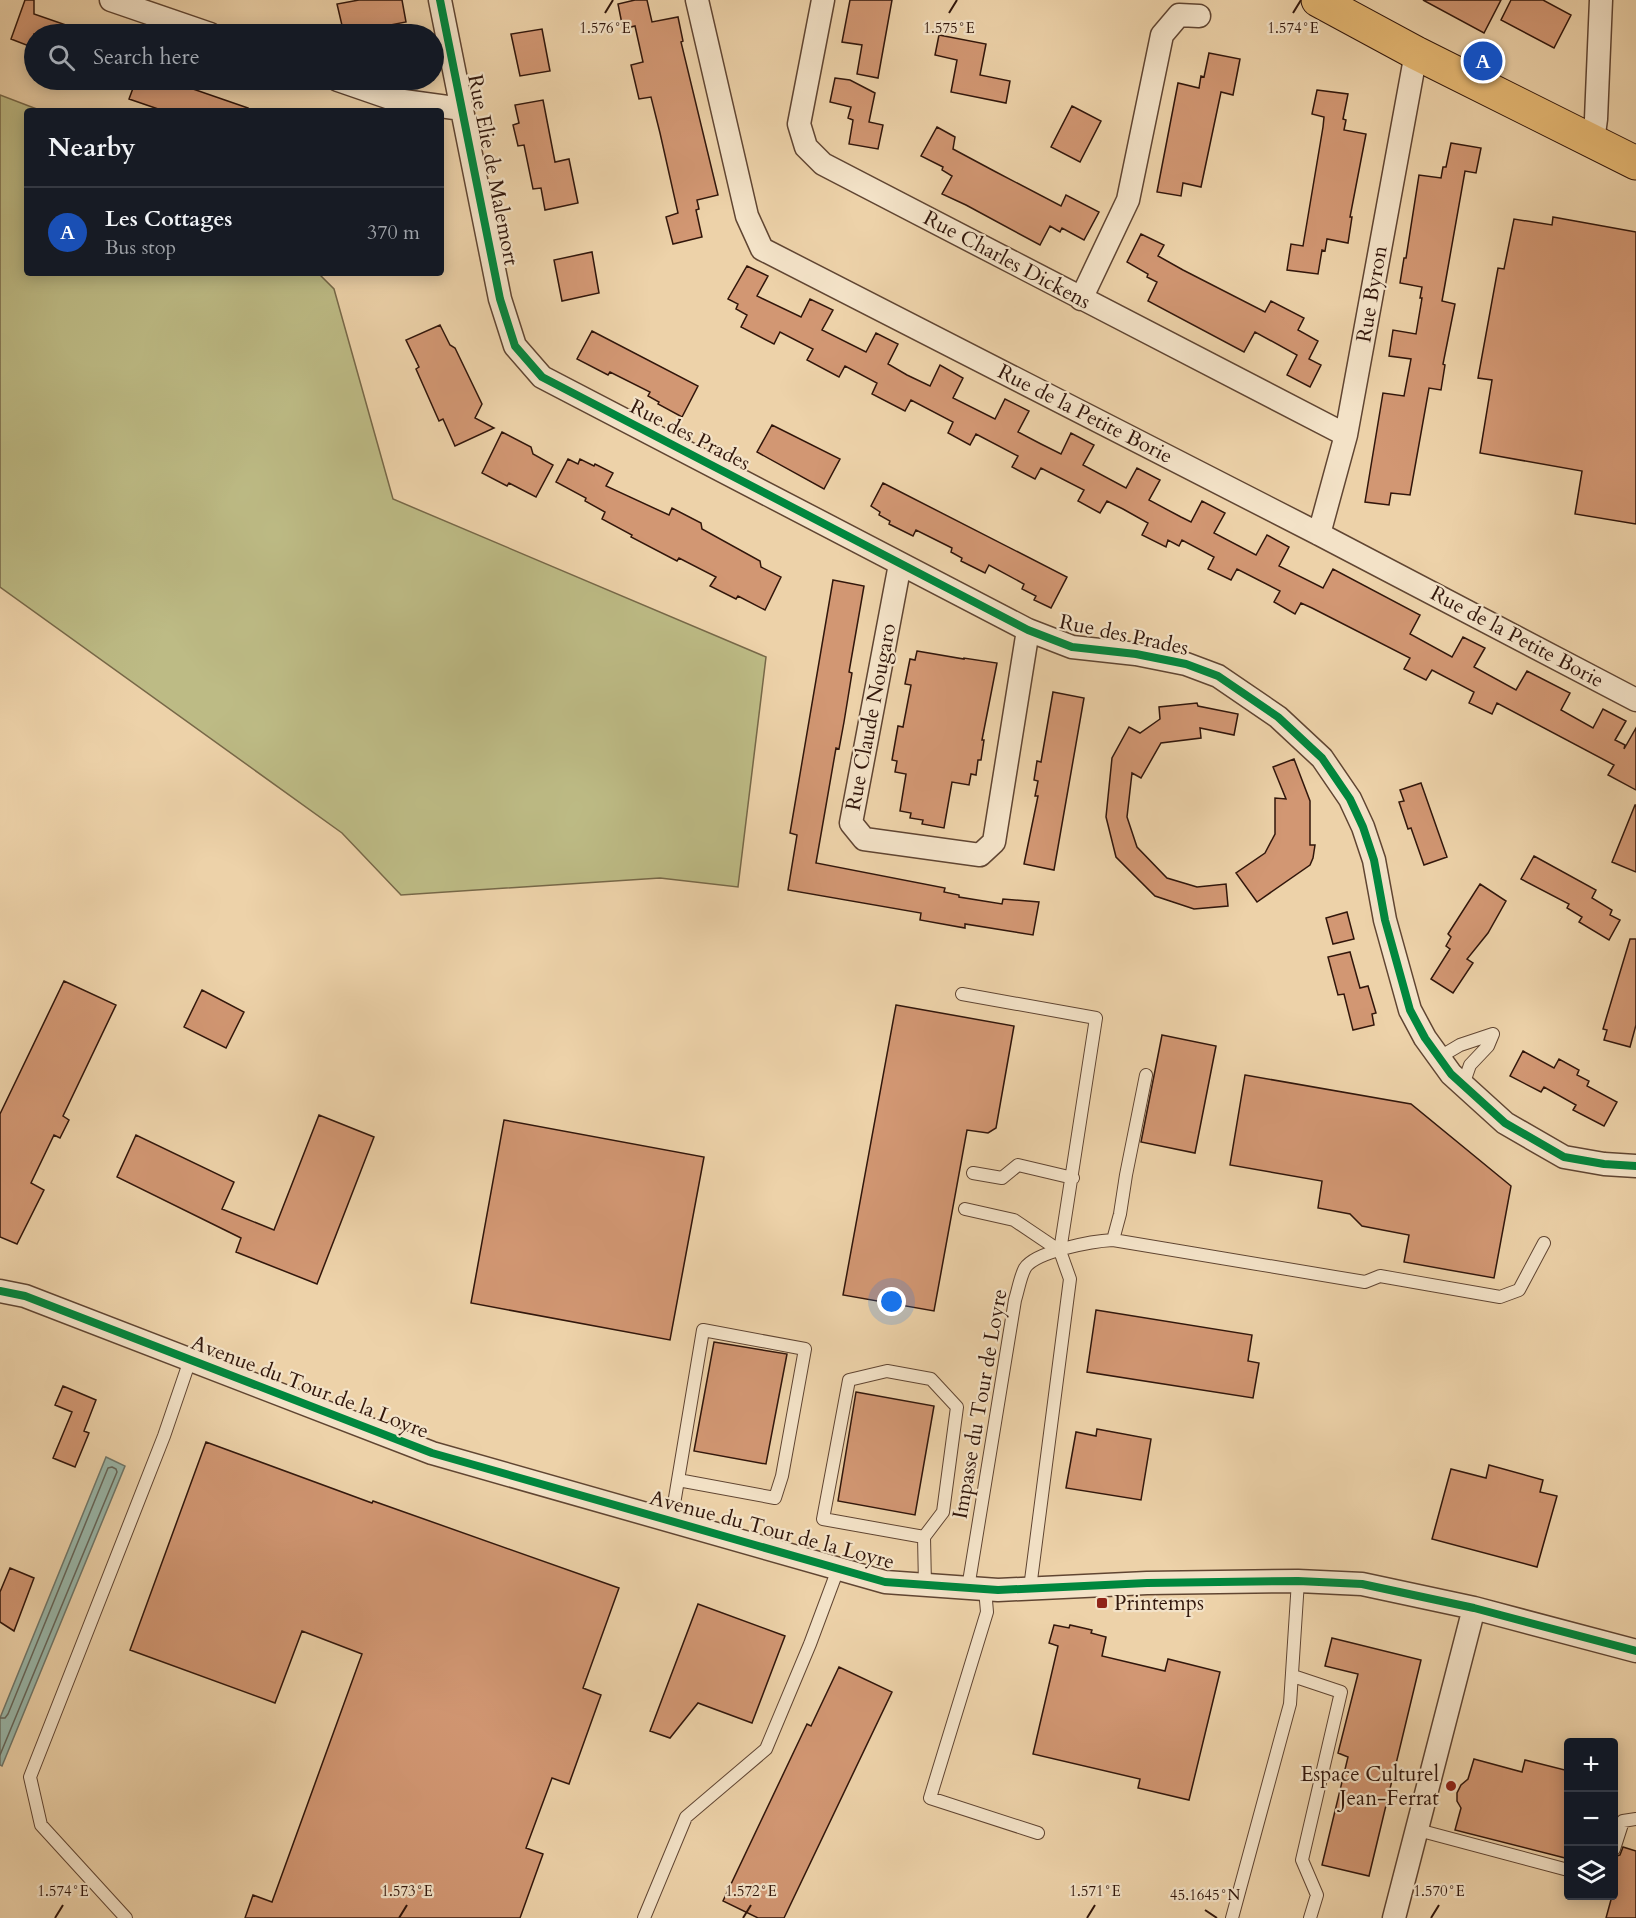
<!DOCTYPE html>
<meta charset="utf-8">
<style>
:root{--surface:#171b24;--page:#242831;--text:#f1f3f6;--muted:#9ea1a6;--line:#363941;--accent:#c59692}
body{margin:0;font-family:Cardo,serif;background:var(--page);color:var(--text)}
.controls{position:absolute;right:18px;bottom:18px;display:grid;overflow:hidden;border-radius:6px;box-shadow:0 3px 15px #0003}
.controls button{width:54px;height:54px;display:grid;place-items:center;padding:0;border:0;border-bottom:2px solid var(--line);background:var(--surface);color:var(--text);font:30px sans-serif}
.you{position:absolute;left:892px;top:1302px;width:21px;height:21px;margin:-15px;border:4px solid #fff;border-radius:50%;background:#1a73e8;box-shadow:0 0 0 9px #1a73e833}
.badge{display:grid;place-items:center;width:39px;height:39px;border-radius:50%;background:var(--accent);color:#fff;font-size:20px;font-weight:700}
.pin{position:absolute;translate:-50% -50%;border:3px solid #fff;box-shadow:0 2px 6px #0006}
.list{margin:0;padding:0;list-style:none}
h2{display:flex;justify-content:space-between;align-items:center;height:78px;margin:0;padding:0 24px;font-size:26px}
h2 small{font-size:20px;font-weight:400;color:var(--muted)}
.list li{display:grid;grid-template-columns:39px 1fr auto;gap:18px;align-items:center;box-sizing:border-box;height:90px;padding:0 24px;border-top:2px solid var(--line)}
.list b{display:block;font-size:22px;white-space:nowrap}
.list p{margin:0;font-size:20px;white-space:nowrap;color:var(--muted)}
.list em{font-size:20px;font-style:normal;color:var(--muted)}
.icon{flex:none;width:33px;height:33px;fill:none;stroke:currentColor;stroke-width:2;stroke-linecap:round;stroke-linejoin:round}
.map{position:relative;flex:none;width:1636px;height:1918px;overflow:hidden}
.search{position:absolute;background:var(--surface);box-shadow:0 3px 15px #0003;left:24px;top:24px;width:420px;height:66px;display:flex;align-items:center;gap:15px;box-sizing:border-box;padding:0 21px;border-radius:33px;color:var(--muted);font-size:22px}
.panel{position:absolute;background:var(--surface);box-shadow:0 3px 15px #0003;left:24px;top:108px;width:420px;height:168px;border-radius:6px}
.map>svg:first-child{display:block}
.green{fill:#bdbb85;stroke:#776848;stroke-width:1.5}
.water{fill:#99b7aa;stroke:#6f776a;stroke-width:1.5}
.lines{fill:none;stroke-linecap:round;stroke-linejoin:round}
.shore{stroke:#65665a;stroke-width:1.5}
.building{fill:#d29773;stroke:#31160b;stroke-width:1.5}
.lane-casing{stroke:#604532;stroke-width:14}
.street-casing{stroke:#604532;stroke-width:25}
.primary-casing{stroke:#31160b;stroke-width:35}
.lane{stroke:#f3e2c7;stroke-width:12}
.street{stroke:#f3e2c7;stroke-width:22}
.primary{stroke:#e6b974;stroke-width:33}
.cycleway-casing{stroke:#f3e2c7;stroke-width:11}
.cycleway{stroke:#00873e;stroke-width:8}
.ticks{fill:none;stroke:#31160b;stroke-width:2}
.poi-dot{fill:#8f2418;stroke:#f3e2c7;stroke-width:2}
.labels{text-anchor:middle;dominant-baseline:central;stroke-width:4.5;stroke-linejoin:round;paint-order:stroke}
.street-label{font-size:21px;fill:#31160b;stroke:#f3e2c7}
.poi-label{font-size:21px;fill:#31160b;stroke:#f3e2c7;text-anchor:start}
.ticks-label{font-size:15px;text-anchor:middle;fill:#31160b;stroke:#f3e2c7;stroke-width:4.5;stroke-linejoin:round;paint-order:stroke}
</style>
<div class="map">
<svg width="1636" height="1918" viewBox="0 0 1636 1918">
<rect width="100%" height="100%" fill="#edd2a9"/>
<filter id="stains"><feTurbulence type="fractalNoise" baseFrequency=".00333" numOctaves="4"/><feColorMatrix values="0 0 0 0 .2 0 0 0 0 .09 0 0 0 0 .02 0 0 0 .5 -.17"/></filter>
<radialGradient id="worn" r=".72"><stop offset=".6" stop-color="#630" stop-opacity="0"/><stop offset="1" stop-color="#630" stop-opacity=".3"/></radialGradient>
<!-- green -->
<path class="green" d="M0 95 42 111H27V273H318L334 289 393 499 766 657 738 887 660 878 401 895 342 833 0 587Z"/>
<!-- water -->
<path class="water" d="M106 1457 125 1466 2 1766 0 1765V1718Z"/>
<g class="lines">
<!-- shore -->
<path class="shore" d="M0 1718H5L8 1714 108 1468 112 1467 116 1469 117 1472 0 1755"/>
</g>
<!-- building -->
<path class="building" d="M25 0H34V14L86 32 85 34H34V48L11 39Z
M359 0H402L406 22 344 34 337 4Z
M635 0H647L652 22 678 17 683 41 681 42 718 195 697 200 699 209 696 210 702 237 673 244 666 217 678 213 660 133 651 97 639 99 631 65 643 62 635 26 623 29 618 4Z
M850 0H892L878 78 857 74 862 45 842 42Z
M1423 0H1501L1484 33Z
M1511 0H1543L1571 15 1554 48 1501 20Z
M542 29 550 71 520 76 511 34Z
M939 35 986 44 980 75 1010 81 1006 103 951 92 957 60 935 55Z
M1209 53 1240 59 1233 95 1221 92 1201 187 1183 183 1181 196 1157 192 1178 83 1199 88 1201 76 1204 77Z
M835 78 850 80 875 93 869 122 883 125 878 149 849 144 853 120 848 118 851 107 830 102Z
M136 80H167L248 108 247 111H164L129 99Z
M1317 90 1348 94 1343 119 1346 120 1344 130 1366 134 1350 217H1352L1348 243 1327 239 1325 251 1322 250 1318 274 1287 270 1291 244 1303 246 1323 127 1324 117 1312 114Z
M543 100 555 162 569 159 578 203 545 210 541 188 533 189 524 145 518 146 513 125 519 123 515 105Z
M1072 106 1101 121 1080 162 1051 147Z
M937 127 955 137 953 149 996 172 1061 206 1066 195 1099 212 1084 240 1062 228 1060 232 1050 226 1040 245 966 205 942 194 952 176 942 170 943 167 921 156Z
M1451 143 1481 148 1476 173 1465 171 1444 290 1442 301 1455 304 1443 364 1445 365 1441 390 1429 388 1410 495 1391 493 1389 505 1365 502 1383 393 1404 396 1411 359 1389 356 1393 330 1416 334 1422 298H1420L1422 287 1400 283 1404 258H1406L1419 175 1441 178 1443 167H1446Z
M1553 217 1636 232V524L1575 514 1582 471 1480 453 1492 380 1478 378 1498 268 1504 269 1514 219 1552 225Z
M1141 234 1164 245 1158 256 1183 270 1265 312 1271 301 1304 318 1298 330 1318 341 1309 359 1321 365 1310 387 1287 375 1297 355 1255 332 1244 352 1148 301 1157 282 1147 277 1148 274 1127 262Z
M592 252 599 293 562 301 554 260Z
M747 266 768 276 757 296 801 317 810 299 833 310 822 330 866 352 876 333 898 344 888 364 907 375 930 386 940 365 963 378 953 398 995 419 1005 399 1029 411 1018 432 1041 444 1061 454 1071 433 1094 445 1083 465 1126 488 1137 468 1160 480 1149 500 1181 517 1191 522 1202 501 1225 513 1214 533 1256 555 1267 535 1289 547 1279 566 1323 588 1333 569 1420 615 1410 634 1452 657 1463 637 1485 648 1474 667 1516 690 1527 671 1570 693 1561 710 1593 728 1603 709 1626 721 1615 740 1625 745 1624 749 1636 728V790L1608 775 1614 765 1497 703 1492 714 1469 703 1474 692 1432 670 1426 680 1404 669 1410 658 1312 608 1301 603 1295 614 1274 602 1280 591 1237 569 1231 580 1208 569 1214 557 1182 540 1179 546 1168 540 1166 547 1142 535 1148 523 1123 509 1107 501 1100 513 1078 501 1084 490 1041 468 1035 479 1012 467 1018 456 976 434 970 445 948 433 953 422 911 400 905 411 872 394 877 383 845 366 839 377 807 360 813 349 780 332 774 344 741 327 747 315 736 309 738 304 728 299Z
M440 325 450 345 455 348 482 404 475 418 494 428 455 446 443 419 439 421 416 369 419 367 406 340Z
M592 331 698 386 682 417 658 404 659 402 648 396 650 392 610 372 608 375 577 359Z
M772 425 840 459 824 489 757 452Z
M502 432 531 447 533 454 553 465 536 497 509 483 507 486 482 473Z
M568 459 578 464 580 459 594 466 595 464 613 473 606 486 669 515 672 508 701 523 702 529 760 561 761 567 781 577 765 610 738 596 736 599 710 586 716 577 679 558 677 561 631 537 632 535 602 519 605 512 585 501 586 498 556 482Z
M883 483 1067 577 1051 608 1034 600 1036 596 1022 589 1024 584 989 565 985 573 961 561 962 558 951 552 952 548 916 530 913 536 889 524 890 521 879 515 880 512 871 506Z
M833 580 864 586 849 672 852 673 844 722 839 749 836 748 816 863 945 888 944 892 959 895V897L1002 904 1003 899 1039 902 1033 935 965 924V928L920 920 921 913 788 890 797 835 790 833Z
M917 651 964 659V658L997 663 982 740H984L981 760H978L976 775 971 774 969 785 952 782 944 828 922 824 923 820 910 818 911 813 900 811 906 774 895 772 897 761 892 760 898 726 903 727 911 685 905 684 910 659 915 660Z
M1053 692 1084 698 1054 870 1024 864 1038 796H1035L1038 781 1034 780 1037 761 1041 762Z
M1197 703 1198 706 1238 714 1234 735 1200 728 1201 738 1161 743 1141 778 1132 773 1127 817 1137 847 1167 878 1197 887 1226 884 1228 906 1194 909 1155 896 1116 857 1106 817 1112 758 1129 727 1140 733 1160 719 1159 707Z
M1294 759 1310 801V845H1315L1313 858 1310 865 1257 902 1236 873 1265 853 1275 834V798L1286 799 1273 767Z
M1421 783 1447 857 1424 865 1411 828 1408 829 1399 802 1404 801 1400 790Z
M1635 805H1636V872L1612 862Z
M1534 856 1596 890 1592 898 1612 910 1610 915 1620 920 1609 940 1579 922 1582 917 1567 908 1569 904 1521 879Z
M1480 884 1506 901 1488 933 1467 959 1473 963 1453 993 1431 979 1450 949 1446 946 1451 937 1448 934Z
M1347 912 1354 939 1333 944 1326 918Z
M1630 939H1636V1025L1630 1047 1604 1040 1607 1030 1603 1029Z
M1350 952 1360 988 1368 986 1376 1013 1372 1014 1374 1025 1353 1030 1344 994 1338 995 1328 957Z
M64 981 116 1005 63 1116 69 1120 60 1138 54 1135 31 1183 44 1190 17 1244 0 1237V1114Z
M202 990 244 1012 226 1048 184 1027Z
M896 1005 1014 1026 996 1128 988 1133 967 1130 934 1311 843 1295Z
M1162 1035 1216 1046 1195 1153 1141 1142Z
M1523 1051 1554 1068 1559 1059 1579 1070 1577 1075 1589 1081 1587 1086 1617 1102 1604 1126 1573 1110 1576 1105 1544 1087 1541 1092 1510 1076Z
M1245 1075 1411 1104 1511 1186 1494 1278 1404 1262 1409 1235 1362 1226 1350 1214 1318 1208 1322 1181 1230 1165Z
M319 1115 374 1137 317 1284 236 1252 241 1238 117 1177 136 1135 234 1182 222 1209 274 1230Z
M504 1120 704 1157 670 1340 471 1303Z
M1096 1310 1252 1335 1248 1361 1259 1363 1253 1398 1087 1372Z
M714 1342 787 1354 766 1464 694 1451Z
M63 1386 96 1400 84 1431 89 1433 75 1467 53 1458 72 1412 55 1405Z
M856 1392 934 1406 915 1515 838 1501Z
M1097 1429 1151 1439 1141 1500 1066 1488 1076 1432 1096 1436Z
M206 1442 372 1503 373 1501 619 1588 583 1688 601 1695 569 1784 552 1778 526 1848 543 1854 520 1918H245L253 1895 272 1902 362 1654 302 1631 275 1703 130 1650Z
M1489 1465 1543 1480 1540 1492 1557 1496 1537 1567 1432 1539 1451 1469 1486 1478Z
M10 1568 34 1578 14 1631 0 1622V1592Z
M698 1604 785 1636 752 1723 698 1703 670 1738 650 1731Z
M1054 1625 1069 1628 1070 1625 1092 1630 1091 1633 1106 1637 1102 1656 1165 1671 1168 1659 1220 1672 1189 1800 1138 1788 1140 1779 1033 1754 1058 1646 1049 1643Z
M1332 1638 1421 1660 1369 1876 1322 1865 1348 1757 1338 1753 1358 1674 1325 1666Z
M839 1667 892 1692 784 1918H758L723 1901 807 1724 811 1726Z
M1474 1759 1522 1772 1525 1760 1569 1771V1859L1455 1830 1461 1808 1457 1801V1793L1461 1785 1468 1779Z
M1623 1847 1636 1851V1918H1606L1612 1896H1614V1857L1620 1855Z"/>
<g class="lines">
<!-- lane casing -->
<g class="lane-casing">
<path id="lane" d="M962 994 1096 1018 1060 1251 1070 1279 1030 1588
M1438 1058 1460 1045 1493 1034
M1463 1085 1470 1065 1488 1046 1493 1034
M973 1173 1002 1178 1018 1165 1073 1178
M965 1209 1014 1220 1060 1251
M1113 1240 1120 1214 1126 1175 1146 1075
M671 1522 703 1330 805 1349 782 1476 775 1498 678 1480
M924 1537 943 1512 957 1407 931 1379 887 1371 849 1380 823 1519 924 1537 925 1585
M968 1588 1015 1300C1018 1291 1020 1277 1025 1268 1036 1251 1094 1241 1113 1240L1365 1282 1380 1276 1500 1297 1519 1290 1544 1243
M985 1589 987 1612 930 1798 1038 1833
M1293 1676 1341 1692 1302 1860 1317 1895 1310 1918
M1418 1830 1568 1870
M1614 1849 1623 1821 1636 1819
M126 1918 41 1825 30 1777 164 1436 190 1360
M644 1918 686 1817 766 1749 810 1644 838 1569
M1232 1918 1290 1704 1298 1581"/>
</g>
<!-- street casing -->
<g class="street-casing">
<path id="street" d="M111 0 210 34
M440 0 500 299 515 346 542 377 1028 630 1072 647 1136 654 1186 664 1218 676 1278 717 1322 758 1350 799 1363 827 1374 860 1385 920 1410 1010 1425 1038 1451 1074 1505 1123 1564 1157 1604 1164 1636 1166
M697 0 747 216 762 249 1319 534 1636 700
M823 0 799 124 806 147 823 164 1346 435
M338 80 396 100 462 109
M1593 141 1596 119 1601 0
M1081 299 1128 200 1162 35 1179 15 1199 16
M1319 534 1346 435 1416 53
M900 564 851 823 864 839 980 855 994 842 1028 630
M0 1291 25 1296 432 1453 885 1582 998 1590 1147 1583 1298 1581 1362 1584 1474 1608 1636 1651
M1394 1918 1474 1608"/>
</g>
<!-- primary casing -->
<g class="primary-casing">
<path id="primary" d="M1318 0 1416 53 1636 163"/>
</g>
<!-- lane -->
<use href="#lane" class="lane"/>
<!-- street -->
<use href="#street" class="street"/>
<!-- primary -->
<use href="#primary" class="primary"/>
<!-- cycleway casing -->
<g class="cycleway-casing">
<path id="cycleway" d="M440 0 500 299 515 346 542 377 1028 630 1072 647 1136 654 1186 664 1218 676 1278 717 1322 758 1350 799 1363 827 1374 860 1385 920 1410 1010 1425 1038 1451 1074 1505 1123 1564 1157 1604 1164 1636 1166
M0 1291 25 1296 432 1453 885 1582 998 1590 1147 1583 1298 1581 1362 1584 1474 1608 1636 1651"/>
</g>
<!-- cycleway -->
<use href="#cycleway" class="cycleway"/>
</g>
<!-- ticks -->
<path class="ticks" d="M605 13 613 0M949 13 957 0M1293 13 1301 0M1205 1910 1217 1918M55 1918 63 1905M399 1918 407 1905M743 1918 751 1905M1087 1918 1095 1905M1431 1918 1439 1905"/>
<!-- markers -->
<g class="poi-dot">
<rect x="1096" y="1597" width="12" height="12" rx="3"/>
<circle cx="1451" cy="1786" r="6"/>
</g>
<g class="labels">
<!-- street labels -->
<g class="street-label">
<text transform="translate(493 170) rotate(79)">Rue Elie de Malemort</text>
<text transform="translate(1007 260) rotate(28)">Rue Charles Dickens</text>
<text transform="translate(1372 294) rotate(-80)">Rue Byron</text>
<text transform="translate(1085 414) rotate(27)">Rue de la Petite Borie</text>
<text transform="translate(690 435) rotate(27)">Rue des Prades</text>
<text transform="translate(1124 635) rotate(12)">Rue des Prades</text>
<text transform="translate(1517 637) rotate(28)">Rue de la Petite Borie</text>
<text transform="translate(871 717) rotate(-79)">Rue Claude Nougaro</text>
<text transform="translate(310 1387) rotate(21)">Avenue du Tour de la Loyre</text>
<text transform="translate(980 1404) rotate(-80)">Impasse du Tour de Loyre</text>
<text transform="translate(772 1530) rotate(15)">Avenue du Tour de la Loyre</text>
</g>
<!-- poi labels -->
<g class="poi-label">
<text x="1114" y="1603">Printemps</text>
<text x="1439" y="1774" text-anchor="end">Espace Culturel<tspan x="1439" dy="24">Jean-Ferrat</tspan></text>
</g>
</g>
<g class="ticks-label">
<text x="949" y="33">1.575°E</text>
<text x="605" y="33">1.576°E</text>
<text x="1293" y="33">1.574°E</text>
<text x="63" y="1896">1.574°E</text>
<text x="407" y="1896">1.573°E</text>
<text x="751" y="1896">1.572°E</text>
<text x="1095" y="1896">1.571°E</text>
<text x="1439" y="1896">1.570°E</text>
<text x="1205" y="1900">45.1645°N</text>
</g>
<rect width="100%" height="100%" filter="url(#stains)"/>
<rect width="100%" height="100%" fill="url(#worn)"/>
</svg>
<div class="controls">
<button>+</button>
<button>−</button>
<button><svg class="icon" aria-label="layers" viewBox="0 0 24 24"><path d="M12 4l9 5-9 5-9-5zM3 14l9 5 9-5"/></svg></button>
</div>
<div class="you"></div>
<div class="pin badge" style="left:1483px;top:61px;background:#1a4fb4">A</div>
<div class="search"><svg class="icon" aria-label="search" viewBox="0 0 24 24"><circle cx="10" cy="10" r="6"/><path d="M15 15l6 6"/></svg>Search here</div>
<section class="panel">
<h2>Nearby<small></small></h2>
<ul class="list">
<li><span class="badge" style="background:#1a4fb4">A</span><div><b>Les Cottages</b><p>Bus stop</p></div><em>370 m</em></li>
</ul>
</section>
</div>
